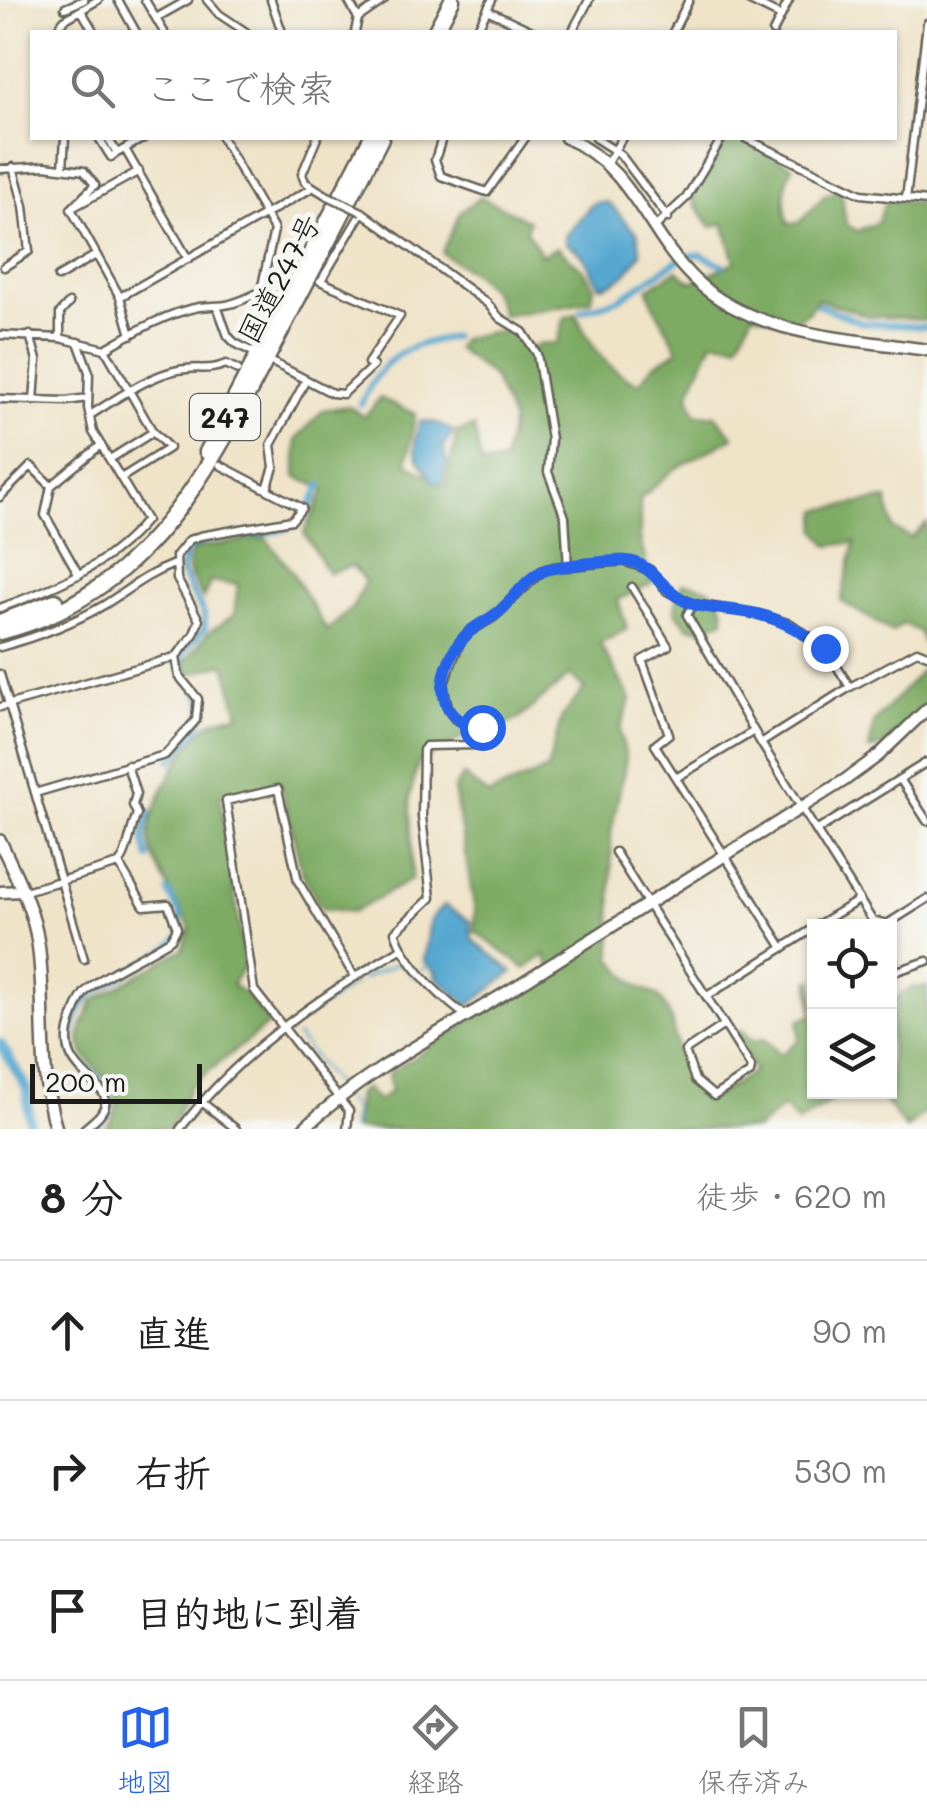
<!DOCTYPE html>
<html lang="ja">
<meta charset="utf-8">
<style>
:root{--surface:#fff;--page:#f2f2f2;--text:#222;--muted:#767676;--line:#e0e0e0;--accent:#2563eb}
body{margin:0;font-family:Mali,"Klee One",sans-serif;background:var(--page);color:var(--text)}
.controls{position:absolute;right:30px;bottom:30px;display:grid;overflow:hidden;border-radius:0px;box-shadow:0 2px 8px #0004}
.controls button{width:90px;height:90px;display:grid;place-items:center;padding:0;border:0;border-bottom:2px solid var(--line);background:var(--surface);color:var(--text);font:50px sans-serif}
.scale{position:absolute;left:30px;bottom:25px;width:172px;box-sizing:border-box;padding-left:10px;border:5px solid #1c1c1c;border-top:0;font-size:28px;line-height:35px;white-space:nowrap;color:#1c1c1c;-webkit-text-stroke:8px #f6f6f2;paint-order:stroke}
.stop{position:absolute;width:30px;height:30px;margin:-22px;border:8px solid #2563eb;border-radius:50%;background:#fff}
.stop.end{background:#2563eb;border-color:#fff;box-shadow:0 2px 10px #0008}
.list{margin:0;padding:0;list-style:none}
h2{display:flex;justify-content:space-between;align-items:center;height:130px;margin:0;padding:0 40px;font-size:42px}
h2 small{font-size:32px;font-weight:400;color:var(--muted)}
.list li{display:grid;grid-template-columns:65px 1fr auto;gap:30px;align-items:center;box-sizing:border-box;height:140px;padding:0 40px;border-top:2px solid var(--line)}
.list b{display:block;font-size:38px;white-space:nowrap}
.list em{font-size:32px;font-style:normal;color:var(--muted)}
.icon{flex:none;width:55px;height:55px;fill:none;stroke:currentColor;stroke-width:2;stroke-linecap:round;stroke-linejoin:round}
.map{position:relative;flex:none;width:927px;height:1129px;overflow:hidden}
.search{position:absolute;background:var(--surface);box-shadow:0 2px 8px #0004;left:30px;right:30px;top:30px;height:110px;display:flex;align-items:center;gap:25px;box-sizing:border-box;padding:0 35px;border-radius:0px;color:var(--muted);font-size:38px}
.sheet{height:550px;background:var(--surface)}
nav{display:flex;justify-content:space-around;align-items:center;box-sizing:border-box;height:140px;border-top:2px solid var(--line);background:var(--surface);font-size:28px;color:var(--muted)}
nav a{display:grid;justify-items:center;gap:5px}
nav .on{color:var(--accent)}
.map>svg:first-child{display:block}
.forest{fill:#7eab64;stroke:#4d6440;stroke-width:2.5}
.water{fill:#55a7d0;stroke:#386276;stroke-width:2.5}
.lines{fill:none;stroke-linecap:round;stroke-linejoin:round}
.stream{stroke:#55a7d0;stroke-width:2.5}
.canal{stroke:#55a7d0;stroke-width:6}
.river{stroke:#55a7d0;stroke-width:10}
.street-casing{stroke:#666258;stroke-width:11}
.secondary-casing{stroke:#666258;stroke-width:15}
.primary-casing{stroke:#666258;stroke-width:16}
.highway-casing{stroke:#666258;stroke-width:19}
.street{stroke:#fff;stroke-width:6}
.secondary{stroke:#fff;stroke-width:10}
.primary{stroke:#fff;stroke-width:11}
.highway{stroke:#fff;stroke-width:14}
.street-bridge-casing{stroke:#666258;stroke-width:11;stroke-linecap:butt}
.street-bridge{stroke:#fff;stroke-width:6}
.route{stroke:#2563eb;stroke-width:12}
.labels{text-anchor:middle;dominant-baseline:central;stroke-width:10;stroke-linejoin:round;paint-order:stroke}
.shield{fill:#f6f6f2;stroke:#5d5d5c;stroke-width:2.5}
.shield-label{font-size:28px;font-weight:bold;fill:#1c1c1c}
.street-label{font-size:30px;fill:#1c1c1c;stroke:#f6f6f2}
</style>
<div class="map">
<svg width="927" height="1129" viewBox="0 0 927 1129">
<rect width="100%" height="100%" fill="#f6f6f2"/>
<filter id="ink" filterUnits="userSpaceOnUse"><feTurbulence type="fractalNoise" baseFrequency=".01" numOctaves="2"/><feDisplacementMap in="SourceGraphic" scale="20" xChannelSelector="R" yChannelSelector="G"/><feConvolveMatrix kernelMatrix="1 2 1 2 8 2 1 2 1" color-interpolation-filters="sRGB"/></filter>
<filter id="wash" filterUnits="userSpaceOnUse"><feTurbulence type="fractalNoise" baseFrequency=".0048" numOctaves="4" result="noise"/><feDisplacementMap in="SourceGraphic" scale="40" xChannelSelector="R" yChannelSelector="G"/><feGaussianBlur stdDeviation="2.25" result="paint"/><feColorMatrix in="noise" values="0 0 0 0 0 0 0 0 0 0 0 0 0 0 0 0 0 1.4 0 .05"/><feComposite in="paint" operator="in"/></filter>
<g filter="url(#wash)">
<rect width="100%" height="100%" fill="#efe3c8"/>
<!-- forest -->
<path class="forest" d="M727 138H736L793 166C783 187 783 201 788 223H799L825 195 841 189 846 224 857 231 877 223 886 200 927 204V320L868 316 817 299 808 312 790 324 753 313 738 344 713 341 689 394 695 414 715 415 734 437 673 470 640 499V540L652 583 618 600 627 629 600 644 631 699 620 730 626 759 611 833 612 959C621 968 629 981 639 987 646 991 654 992 659 998 687 1033 663 1068 709 1100L754 1071 734 1034 742 1030 752 1041 765 1039 781 1055 799 1040V1020L813 1015 809 981 814 979V1092H845L798 1123 783 1107 757 1129H354L358 1093 366 1088 378 1101 391 1091 388 1074 495 1005 553 974 545 954 526 969 474 931 475 911 454 789 463 775 488 795 547 770 562 717 584 689 570 675 519 719 495 730H475L418 763 410 796 412 879 353 912 321 908 302 872 281 785 220 796 245 964 232 985 251 999 269 1024 191 1085 170 1129H105C142 1084 80 1073 80 1039 80 1028 89 1011 93 1001L183 949 190 928C179 905 150 861 149 837 149 808 186 739 210 723 217 718 231 717 239 714L225 664 189 674 184 663 209 632 234 615 238 584 210 582 203 599C193 581 182 568 194 549L265 537 290 569 327 631 353 607 365 581 352 566 328 573 304 533 325 489 296 477V440L323 410 349 406 364 417 380 398 415 414 407 463 445 487 457 432 474 427 482 465 503 461 512 421 493 377 456 348 463 338 506 329 531 349 541 344 557 343 565 317 576 314C589 343 607 372 639 383L653 366 678 350C668 328 654 312 648 289L677 270 692 282 735 262 724 223 711 227 691 198 712 168Z
M481 197 529 221 526 230 542 255 557 247 585 272 594 287 591 301 502 316C497 284 468 270 442 253L460 212Z
M887 499 893 529 912 538 927 523V564L921 580 927 586V651L919 632 904 623 892 632 841 601 855 542 829 546 816 529 819 510Z
M683 583C707 585 726 593 724 620L702 629 688 627 675 611 678 592Z
M927 665V704L884 746 869 750 874 722Z
M927 986V1110L906 1129 878 1092H890V1002L911 988Z"/>
<!-- water -->
<path class="water" d="M607 202C619 211 624 224 637 232L641 253C630 270 621 283 600 286 585 265 592 259 566 243L565 236 593 203Z
M420 421 437 423 454 432 443 446 447 464 442 482 434 483C417 455 409 456 420 421Z
M444 905 470 921 472 939 513 972 469 1006 435 976 436 972 424 961 430 920Z"/>
<g class="lines">
<!-- stream -->
<path class="stream" d="M422 970 428 965
M362 979 400 962 413 977 416 975
M291 1029 355 983
M297 1036 339 1089
M346 1099 354 1109 352 1129"/>
<!-- canal -->
<path class="canal" d="M818 305 863 323 927 327
M581 311 619 299 683 257 700 254 723 265
M361 404C382 357 404 345 453 337
M171 761C180 748 199 732 203 716 211 690 170 678 184 652 189 644 199 636 205 628L204 614 181 572 186 551C211 528 280 542 301 520 310 511 315 496 321 485
M149 858C141 840 143 829 150 812
M92 1129C132 1101 99 1079 74 1057 68 1036 77 1009 92 994L167 949 181 936 180 915 168 892"/>
<!-- river -->
<path class="river" d="M0 1043 27 1089 30 1129"/>
</g>
</g>
<g filter="url(#ink)">
<g class="lines">
<!-- street casing -->
<g class="street-casing">
<path id="street" d="M118 0 136 32
M145 0 164 32
M207 0 219 14 246 32
M271 0 282 32
M348 0 358 18 355 32
M748 0 781 16
M65 8 84 0
M81 10 94 32
M487 10 534 32
M156 18 188 0
M358 18 384 0
M55 32 64 20 98 0
M476 32 492 0
M572 32 589 0
M673 32 689 0
M773 32 789 0
M99 138 111 157 117 153
M108 138 117 153 144 138
M222 138 274 230 261 291
M317 138 302 174 305 182 326 195
M442 138 435 160 441 176 487 192 525 138
M595 138 620 154 668 218
M745 138 861 194 927 201
M125 149 188 259
M607 163 622 138
M63 168 65 138
M0 169 45 166 84 171 95 185 71 209
M906 199 927 23
M72 208 139 171
M71 209 120 297 131 335
M656 226 686 198 722 138
M4 267 29 251 24 206 13 167
M58 277 96 255
M321 281 362 212 487 303 500 318 523 332 537 354 551 439 548 472 565 517 568 567
M120 297 312 188
M217 306 228 336 235 343 332 393 343 394 373 366 368 363 400 316 320 281
M0 335 60 338 105 349 153 432 169 448 121 478
M30 335 37 360 34 401
M60 338V313L69 303
M105 349C133 333 166 313 199 307 209 305 220 307 230 304 251 299 268 283 290 288
M0 399 66 401 88 398
M92 414C117 398 156 371 186 369 202 367 210 371 226 364L238 370
M110 459 153 432
M267 489 274 467 271 445 306 380
M0 497 31 466 51 486
M79 575 45 515 51 486 101 445
M632 587 668 646 642 660 669 734 655 745 783 948
M693 604 687 615 761 743 872 920 887 924 927 899
M0 608C57 587 107 567 146 520L93 432 88 408 89 372 78 342
M0 647C36 637 72 624 104 605 128 590 147 574 174 564
M0 674 84 959
M0 707 176 657
M761 743 850 687 917 651 927 655
M676 778 754 731
M900 779 927 821
M35 793 165 755 196 720 198 699 179 676 176 657 194 634 199 620 177 579 176 556 189 540 200 536 292 520 302 508 220 465
M816 831 927 762
M615 852 751 1067 750 1073 714 1096 695 1080 685 1051 724 1025
M25 891 119 864C129 851 130 829 137 814L133 805 136 794 127 765
M816 926 859 900
M891 934 894 972 927 961
M707 996 814 928
M466 1016C438 995 407 967 395 932L431 898 422 817 423 750 426 746 475 745 486 741 487 732 483 727 455 719 449 711 443 686 460 642 469 632 494 617 542 571 554 567 623 561 650 570 667 591 693 604 757 614 791 624 825 648 850 687
M203 1103 236 1129
M84 1129C89 1124 97 1119 101 1113 124 1082 50 1077 72 1020 75 1011 78 1000 85 992 102 974 148 955 171 939L177 928 168 904 144 906 119 864
M180 1129C239 1052 319 997 401 949
M347 1129 349 1111 254 990 226 801 278 789 298 881 354 976"/>
</g>
<!-- secondary casing -->
<g class="secondary-casing">
<path id="secondary" d="M566 138C634 168 645 231 694 279 754 337 849 338 927 350
M0 892 24 891
M303 1129C366 1070 444 1031 517 986 627 918 736 849 845 780L878 756 927 709"/>
</g>
<!-- primary casing -->
<g class="primary-casing">
<path id="primary" d="M0 841C15 874 33 907 38 943 47 1006 37 1068 56 1129"/>
</g>
<!-- highway casing -->
<g class="highway-casing">
<path id="highway" d="M435 32 452 0
M207 452 371 138
M0 622 55 601
M0 632C153 594 213 461 279 335 313 269 348 204 381 138"/>
</g>
<!-- street -->
<use href="#street" class="street"/>
<!-- secondary -->
<use href="#secondary" class="secondary"/>
<!-- primary -->
<use href="#primary" class="primary"/>
<!-- highway -->
<use href="#highway" class="highway"/>
<!-- street-bridge casing -->
<g class="street-bridge-casing">
<path id="street-bridge" d="M326 195 362 212"/>
</g>
<!-- street-bridge -->
<use href="#street-bridge" class="street-bridge"/>
</g>
</g>
<g class="lines" filter="url(#ink)">
<!-- route -->
<path class="route" d="M482 727C428 723 438 663 467 634 478 623 493 619 504 607 517 595 527 578 543 571 553 566 615 560 627 561 654 563 664 597 696 605 716 610 737 609 757 614 784 620 803 633 825 648"/>
</g>
<g class="labels">
<!-- shield labels -->
<rect class="shield" x="190" y="394" width="70" height="46" rx="8"/>
<g class="shield-label">
<text x="225" y="417">247</text>
</g>
<!-- street labels -->
<g class="street-label">
<text transform="translate(278 278) rotate(-62)">国道247号</text>
</g>
</g>
</svg>
<div class="controls">
<button><svg class="icon" aria-label="locate" viewBox="0 0 24 24"><circle cx="12" cy="12" r="6"/><path d="M12 2v4M12 18v4M2 12h4M18 12h4"/></svg></button>
<button><svg class="icon" aria-label="layers" viewBox="0 0 24 24"><path d="M12 4l9 5-9 5-9-5zM3 14l9 5 9-5"/></svg></button>
</div>
<div class="scale">200 m</div>
<div class="stop" style="left:482px;top:727px"></div>
<div class="stop end" style="left:825px;top:648px"></div>
<div class="search"><svg class="icon" aria-label="search" viewBox="0 0 24 24"><circle cx="10" cy="10" r="6"/><path d="M15 15l6 6"/></svg>ここで検索</div>
</div>
<section class="sheet">
<h2>8 分<small>徒歩 · 620 m</small></h2>
<ul class="list">
<li><svg class="icon" aria-label="ahead" viewBox="0 0 24 24"><path d="M12 20V5M6 11l6-6 6 6"/></svg><div><b>直進</b></div><em>90 m</em></li>
<li><svg class="icon" aria-label="right" viewBox="0 0 24 24"><path d="M7 20v-9h11M14 6l5 5-5 5"/></svg><div><b>右折</b></div><em>530 m</em></li>
<li><svg class="icon" aria-label="arrive" viewBox="0 0 24 24"><path d="M6 21V4h12l-3 4 3 4H6"/></svg><div><b>目的地に到着</b></div></li>
</ul>
</section>
<nav>
<a class="on"><svg class="icon" aria-label="map" viewBox="0 0 24 24"><path d="M3 6l6-2 6 2 6-2v14l-6 2-6-2-6 2zM9 4v14M15 6v14"/></svg>地図</a>
<a><svg class="icon" aria-label="directions" viewBox="0 0 24 24"><path d="M12 3l9 9-9 9-9-9zM9 14v-3h6M13 9l2 2-2 2"/></svg>経路</a>
<a><svg class="icon" aria-label="saved" viewBox="0 0 24 24"><path d="M7 4h10v16l-5-4-5 4z"/></svg>保存済み</a>
</nav>
